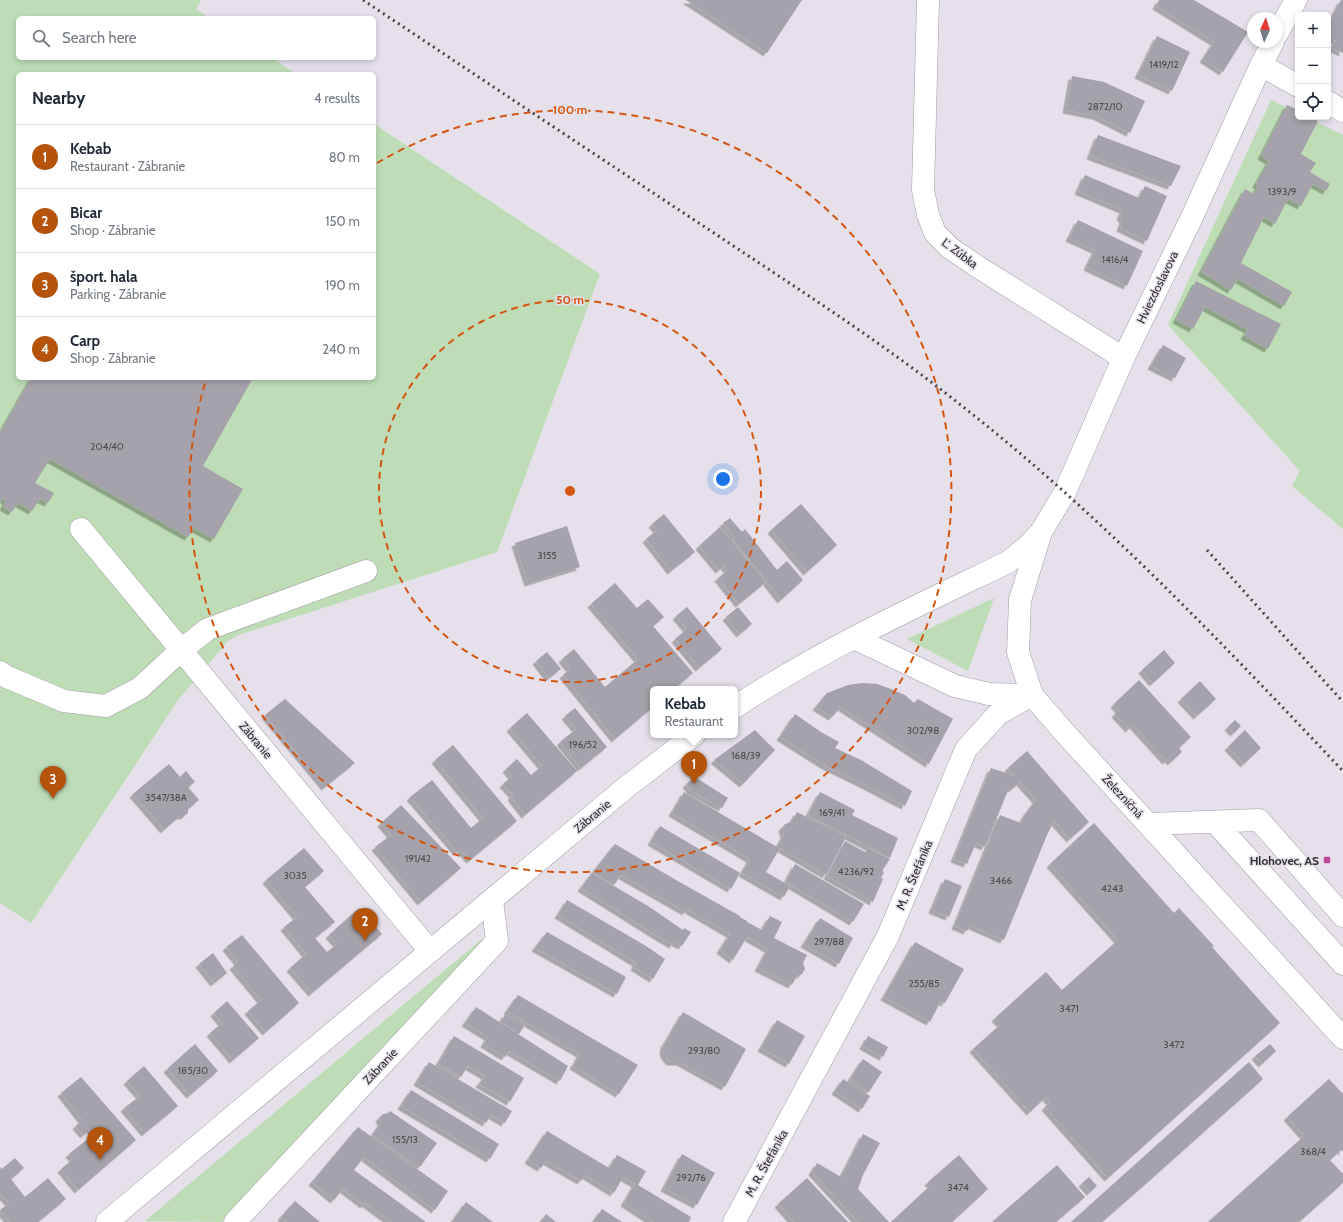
<!DOCTYPE html>
<meta charset="utf-8">
<style>
:root{--surface:#fff;--page:#f2f2f3;--text:#1f2937;--muted:#747a83;--line:#e0e1e3;--accent:#b45309}
body{margin:0;font-family:Cabin,sans-serif;background:var(--page);color:var(--text)}
.controls{position:absolute;right:12px;top:12px;display:grid;overflow:hidden;border-radius:6px;box-shadow:0 2px 6px #0003}
.controls button{width:36px;height:36px;display:grid;place-items:center;padding:0;border:0;border-bottom:1px solid var(--line);background:var(--surface);color:var(--text);font:20px sans-serif}
.compass{position:absolute;left:1247px;top:12px;width:36px;height:36px;border-radius:50%;background:var(--surface);box-shadow:0 2px 6px #0003;rotate:4deg}
.you{position:absolute;left:723px;top:479px;width:14px;height:14px;margin:-10px;border:3px solid #fff;border-radius:50%;background:#1a73e8;box-shadow:0 0 0 6px #1a73e833}
.badge{display:grid;place-items:center;width:26px;height:26px;border-radius:50%;background:var(--accent);color:#fff;font-size:13px;font-weight:700}
.pin{position:absolute;translate:-50% -33px;filter:drop-shadow(0 1px 2px #0008)}
.pin::after{content:'';position:absolute;top:21px;width:14px;height:12px;background:inherit;clip-path:polygon(0 0,100% 0,50% 100%)}
.popup{position:absolute;left:650px;top:686px;width:88px;height:52px;box-sizing:border-box;display:grid;place-content:center;border-radius:6px;background:var(--surface);filter:drop-shadow(0 1px 3px #0005);font-size:13px;white-space:nowrap;color:var(--muted)}
.popup b{font-size:15px;color:var(--text)}
.popup::after{content:'';position:absolute;left:50%;top:100%;margin-left:-8px;border:8px solid transparent;border-top-color:var(--surface)}
.list{margin:0;padding:0;list-style:none}
h2{display:flex;justify-content:space-between;align-items:center;height:52px;margin:0;padding:0 16px;font-size:17px}
h2 small{font-size:13px;font-weight:400;color:var(--muted)}
.list li{display:grid;grid-template-columns:26px 1fr auto;gap:12px;align-items:center;box-sizing:border-box;height:64px;padding:0 16px;border-top:1px solid var(--line)}
.list b{display:block;font-size:15px;white-space:nowrap}
.list p{margin:0;font-size:13px;white-space:nowrap;color:var(--muted)}
.list em{font-size:13px;font-style:normal;color:var(--muted)}
.icon{flex:none;width:22px;height:22px;fill:none;stroke:currentColor;stroke-width:2;stroke-linecap:round;stroke-linejoin:round}
.map{position:relative;flex:none;width:1343px;height:1222px;overflow:hidden}
.search{position:absolute;background:var(--surface);box-shadow:0 2px 6px #0003;left:16px;top:16px;width:360px;height:44px;display:flex;align-items:center;gap:10px;box-sizing:border-box;padding:0 14px;border-radius:6px;color:var(--muted);font-size:15px}
.panel{position:absolute;background:var(--surface);box-shadow:0 2px 6px #0003;left:16px;top:72px;width:360px;height:308px;border-radius:6px}
.map>svg:first-child{display:block}
.green{fill:#beddb6}
.building{fill:#a6a2ab;filter:url(#shadow)}
.lines{fill:none;stroke-linecap:round;stroke-linejoin:round}
.minor-casing{stroke:#a19da6;stroke-width:23}
.major-casing{stroke:#a19da6;stroke-width:23}
.minor{stroke:#fff;stroke-width:22}
.major{stroke:#fff;stroke-width:22}
.rail{stroke:#49474c;stroke-width:3;stroke-dasharray:2 4;stroke-linecap:butt}
.ring{fill:none;stroke:#d65510;stroke-width:2;stroke-dasharray:7 5}
.poi-dot{fill:#bd459a;stroke:#e5e0ea;stroke-width:1.5}
.labels{text-anchor:middle;dominant-baseline:central;stroke-width:3;stroke-linejoin:round;paint-order:stroke}
.number-label{font-size:10px;fill:#4e4b50}
.street-label{font-size:12px;fill:#302e32;stroke:#e5e0ea}
.poi-label{font-size:12px;font-weight:bold;fill:#302e32;stroke:#e5e0ea;text-anchor:end}
.centre{fill:#d65510;stroke:#e5e0ea;stroke-width:2}
.ring-label{font-size:12px;text-anchor:middle;font-weight:bold;fill:#d65510;stroke:#e5e0ea;stroke-width:3;stroke-linejoin:round;paint-order:stroke}
</style>
<div class="map">
<svg width="1343" height="1222" viewBox="0 0 1343 1222">
<defs>
<filter id="shadow"><feDropShadow dx="-3.5" dy="3.5" stdDeviation="0" flood-color="#0004"/></filter>
</defs>
<rect width="100%" height="100%" fill="#e5e0ea"/>
<!-- green -->
<path class="green" d="M0 0H201L196 9 209 18H18V58H272L296 74H18V378H374V124L600 274 497 552 236 636 227 642 178 700 31 923 0 903Z
M1271 100 1298 113V117H1306L1343 135V529L1292 486 1300 471 1168 325Z
M994 598 968 671 907 639Z
M482 939 486 943 222 1222 145 1221Z"/>
<!-- building -->
<path class="building" d="M686 0H802L767 53Z
M1159 0H1194L1248 32 1223 72 1203 59 1214 42 1156 6Z
M1341 0H1343V53L1332 48 1336 41 1328 37V25Z
M1157 36 1190 52 1172 91 1138 75Z
M1072 76 1104 82 1145 101 1130 133 1096 116 1066 110Z
M1287 105 1298 110V117H1311L1318 121 1301 154 1316 163 1310 172 1330 184 1326 191 1313 184 1301 206 1288 199 1275 224 1264 217 1241 263 1292 292 1284 306 1238 279 1231 290 1201 272 1245 189 1254 194 1258 186 1256 184 1269 161 1261 156Z
M1098 135 1181 166 1171 186 1090 156Z
M1085 175 1139 198 1145 186 1167 196 1147 241 1120 228 1123 220 1120 216 1123 210 1078 191Z
M1078 220 1143 251 1127 286 1087 267 1095 250 1069 238Z
M1196 281 1281 324 1268 349 1244 336 1248 330 1205 307 1193 329 1176 320Z
M1163 345 1186 358 1175 378 1151 366Z
M31 378H253L203 466 243 489 214 539 194 528 188 537 50 459 35 483 54 493 48 503 40 499 32 511 18 503 12 512 3 507 6 501 2 499 0 503V433Z
M801 504 837 545 807 572 771 530Z
M664 514 695 552 671 571 646 539 657 530 652 524Z
M730 518 742 532 745 529 777 570 787 561 803 580 781 600 733 539 735 538 723 523Z
M567 526 580 567 528 583 515 543Z
M720 527 766 582 739 604 718 578 728 570 724 566 719 570 699 546Z
M615 583 637 608 648 599 664 617 653 626 693 673 674 689H653V707L615 739 563 675 570 669 562 659 574 649 605 687 638 659 591 604Z
M687 607 722 649 699 668 675 639 687 629 676 616Z
M738 607 752 624 740 634 726 617Z
M1164 650 1175 663 1153 683 1142 670Z
M547 652 561 669 549 678 536 661Z
M1139 680 1191 737 1179 748 1182 752 1171 762 1168 759 1166 761 1133 725 1129 729 1115 714 1119 710 1114 704Z
M1200 681 1216 699 1197 716 1181 699Z
M863 683 877 684 891 689 905 695 914 703 918 699 953 719 929 764 841 707 832 717 816 707 827 693 848 685Z
M285 699 355 763 325 787 265 715Z
M575 708 607 747 581 768 560 742 576 729 565 716Z
M527 713 577 771 525 815 511 797 513 795 503 784 512 776 506 769 517 759 531 775 542 766 510 728Z
M795 714 821 732 839 742 835 748 861 760 912 791 905 806 865 785 824 765 780 737Z
M1235 720 1241 726 1234 733 1228 727Z
M755 730 775 750 743 784 714 760Z
M1245 730 1261 748 1244 764 1228 747Z
M453 745 517 821 470 860 460 849 457 852 410 797 432 780 471 828 483 818 435 760Z
M1027 751 1089 822 1070 839 1054 821 1047 835 1004 940 970 925 967 931 955 926 1000 815 1021 823 1024 816 1036 800 1020 782 1012 789 1009 788 985 847 976 843 967 864 954 859 991 768 1015 776 1008 768Z
M169 764 180 777 186 771 195 782 188 787 199 800 188 809V813L184 816H180L164 830 133 794Z
M695 777 728 798 722 808 691 791 686 784Z
M684 792 777 847 784 835 782 828 785 824 791 822 797 812 846 837 826 875 780 848 766 872 790 886 784 897 742 873 750 859 672 813Z
M820 792 855 810 852 815 898 838 890 858 808 815Z
M401 805 461 868 421 902 375 847 391 835 381 823Z
M1094 823 1174 913 1179 908 1214 946 1212 947 1280 1023 1108 1178 1045 1107 1050 1102 1046 1097 1030 1112 973 1049 1001 1024 995 1018 1046 972 1062 990 1118 940 1050 864Z
M660 826 740 873 731 889 651 842Z
M845 841 865 852 868 848 890 859 882 871 884 872 881 878 883 879 873 902 827 876Z
M615 844 676 880 740 916V917L747 921V922L762 930 770 916 782 922 774 938 807 955 803 963 805 969 802 974 796 977 792 985 758 968 768 949 747 937 733 960 720 950 730 934 687 909 686 912 621 875 614 885 593 872Z
M304 848 324 871 305 887 335 922 315 938 327 952 337 944 329 935 359 908 382 934 312 993 290 968 306 954 284 927 297 917 266 880Z
M795 864 864 904 853 922 786 882Z
M592 873 648 906 683 930 684 928 691 932 682 946 674 942 673 945 659 937 581 888Z
M945 879 962 886 949 917 932 910Z
M567 900 646 946 665 959 653 979 634 967 636 963 558 915Z
M820 918 853 938 839 964 804 944Z
M547 932 626 977 617 994 535 948Z
M242 935 299 1003 266 1032 248 1011 261 1000 233 966 238 962 226 947Z
M915 942 964 969 945 1003 941 1001 930 1022 884 997Z
M213 953 227 973 214 983 199 964Z
M518 995 638 1065 619 1094 573 1066 580 1054 507 1011Z
M227 1001 259 1038 233 1060 210 1033 222 1023 214 1013Z
M476 1007 568 1066 560 1081 509 1051 505 1057 484 1044 488 1037 465 1023Z
M683 1012 746 1049 725 1087 680 1062H670L665 1056 663 1051 664 1045Z
M505 1014 525 1025 519 1034 501 1022Z
M777 1020 805 1036 789 1064 761 1048Z
M454 1036 524 1078 510 1102 479 1084 485 1076 468 1066 461 1077 438 1064Z
M868 1036 888 1047 883 1057 863 1046Z
M195 1044 218 1071 190 1095 167 1069Z
M1270 1044 1276 1051 1262 1064 1255 1056Z
M863 1059 882 1072 869 1092 850 1079Z
M429 1062 512 1111 505 1123 491 1115 486 1123 417 1082Z
M1249 1062 1263 1079 1149 1181 1102 1222H1071Z
M144 1066 178 1106 145 1133 124 1108 140 1096 127 1081Z
M81 1077 136 1140 78 1190 61 1169 73 1159 69 1154 94 1134 90 1129 84 1135 76 1126 82 1120 61 1093Z
M843 1079 870 1096 862 1109 835 1091Z
M1329 1079 1343 1094V1152L1341 1150 1330 1160 1343 1174V1183L1299 1222H1208L1304 1136 1287 1117Z
M411 1090 499 1144 490 1159 401 1106Z
M390 1111 437 1143 420 1167 372 1135 381 1123 379 1118 383 1114 388 1113Z
M358 1127 448 1191 435 1210 364 1157 354 1170 426 1222H391L365 1203 364 1205 343 1189 334 1200 312 1182Z
M547 1131 609 1168 617 1155 646 1171 638 1185 691 1217 689 1222H653L624 1203 635 1184 623 1177 614 1193 585 1175 581 1181 546 1161 541 1168 528 1160Z
M863 1134 880 1143 863 1175 858 1189 889 1222H858L812 1172 817 1163 841 1177Z
M682 1154 715 1173 697 1205 664 1188Z
M959 1155 988 1189 952 1222H891L931 1185 928 1182Z
M15 1158 24 1168 11 1179 25 1197 48 1178 66 1199 38 1222H10L0 1210 9 1203 0 1193V1167L2 1169Z
M1057 1165 1085 1197 1056 1222H992Z
M1089 1177 1097 1186 1090 1192 1082 1183Z
M807 1178 848 1222H794L778 1204Z
M295 1201 320 1222H287L281 1217Z
M466 1202 493 1222H452Z
M602 1209 622 1222H593Z
M546 1214 556 1222H541Z"/>
<g class="lines">
<!-- minor casing -->
<g class="minor-casing">
<path id="minor" d="M928 0 923 190 928 215 935 233 950 248 978 267 1109 349 1123 359
M1261 65 1298 86
M1328 102 1343 111
M81 529 430 951
M1041 532 1020 600 1018 652 1032 695 1064 732 1343 1038
M854 638 955 686 989 694 1031 695
M0 672 7 677 64 701 106 706 140 688 181 650 208 629 366 571
M1215 822 1343 964
M1149 824 1259 820 1343 916
M235 1222 497 941 492 900
M734 1222 888 936 966 749 998 714 1032 695"/>
</g>
<!-- major casing -->
<g class="major-casing">
<path id="major" d="M1277 34 1296 0
M735 707C821 650 915 607 1008 562L1027 547 1041 532 1065 492 1123 359 1192 217 1261 65 1273 42
M107 1222 624 789 694 735"/>
</g>
<!-- minor -->
<use href="#minor" class="minor"/>
<!-- major -->
<use href="#major" class="major"/>
<!-- rail -->
<path class="rail" d="M363 0C480 78 597 156 714 233 798 289 883 343 962 406 1101 515 1222 643 1343 771
M1207 550 1343 702"/>
</g>
<!-- distance rings -->
<g class="ring">
<circle cx="570" cy="491" r="191"/>
<path d="M377 163A381 381 0 1 1 206 380"/>
</g>
<!-- markers -->
<rect class="poi-dot" x="1323" y="856" width="8" height="8" rx="2"/>
<g class="labels">
<!-- number labels -->
<g class="number-label">
<text x="1164" y="64">1419/12</text>
<text x="1105" y="106">2872/10</text>
<text x="1282" y="191">1393/9</text>
<text x="1115" y="259">1416/4</text>
<text x="107" y="446">204/40</text>
<text x="547" y="555">3155</text>
<text x="923" y="730">302/98</text>
<text x="583" y="744">196/52</text>
<text x="746" y="755">168/39</text>
<text x="166" y="797">3547/38A</text>
<text x="832" y="812">169/41</text>
<text x="418" y="858">191/42</text>
<text x="856" y="871">4236/92</text>
<text x="295" y="875">3035</text>
<text x="1001" y="880">3466</text>
<text x="1112" y="888">4243</text>
<text x="829" y="941">297/88</text>
<text x="924" y="983">255/85</text>
<text x="1069" y="1008">3471</text>
<text x="1174" y="1044">3472</text>
<text x="704" y="1050">293/80</text>
<text x="193" y="1070">185/30</text>
<text x="405" y="1139">155/13</text>
<text x="1313" y="1151">368/4</text>
<text x="691" y="1177">292/76</text>
<text x="958" y="1187">3474</text>
</g>
<!-- street labels -->
<g class="street-label">
<text transform="translate(960 253) rotate(37)">Ľ. Zúbka</text>
<text transform="translate(1157 287) rotate(-64)">Hviezdoslavova</text>
<text transform="translate(256 740) rotate(50)">Zábranie</text>
<text transform="translate(1123 796) rotate(47)">Železničná</text>
<text transform="translate(592 816) rotate(-40)">Zábranie</text>
<text transform="translate(914 875) rotate(-67)">M. R. Štefánika</text>
<text transform="translate(380 1066) rotate(-47)">Zábranie</text>
<text transform="translate(766 1163) rotate(-61)">M. R. Štefánika</text>
</g>
<!-- poi labels -->
<g class="poi-label">
<text x="1319" y="860">Hlohovec, AS</text>
</g>
</g>
<circle cx="570" cy="491" r="6" class="centre"/>
<g class="ring-label">
<text x="570" y="114">100 m</text>
<text x="570" y="304">50 m</text>
</g>
</svg>
<div class="controls">
<button>+</button>
<button>−</button>
<button><svg class="icon" aria-label="locate" viewBox="0 0 24 24"><circle cx="12" cy="12" r="6"/><path d="M12 2v4M12 18v4M2 12h4M18 12h4"/></svg></button>
</div>
<svg class="compass" viewBox="-18 -18 36 36"><path d="M0-13l5 13h-10z" fill="#e53935"/><path d="M0 13l5-13h-10z" fill="#747a83"/></svg>
<div class="you"></div>
<div class="pin badge" style="left:694px;top:784px">1</div>
<div class="popup"><b>Kebab</b>Restaurant</div>
<div class="pin badge" style="left:365px;top:941px">2</div>
<div class="pin badge" style="left:53px;top:799px">3</div>
<div class="pin badge" style="left:100px;top:1160px">4</div>
<div class="search"><svg class="icon" aria-label="search" viewBox="0 0 24 24"><circle cx="10" cy="10" r="6"/><path d="M15 15l6 6"/></svg>Search here</div>
<section class="panel">
<h2>Nearby<small>4 results</small></h2>
<ul class="list">
<li><span class="badge">1</span><div><b>Kebab</b><p>Restaurant · Zábranie</p></div><em>80 m</em></li>
<li><span class="badge">2</span><div><b>Bicar</b><p>Shop · Zábranie</p></div><em>150 m</em></li>
<li><span class="badge">3</span><div><b>šport. hala</b><p>Parking · Zábranie</p></div><em>190 m</em></li>
<li><span class="badge">4</span><div><b>Carp</b><p>Shop · Zábranie</p></div><em>240 m</em></li>
</ul>
</section>
</div>
